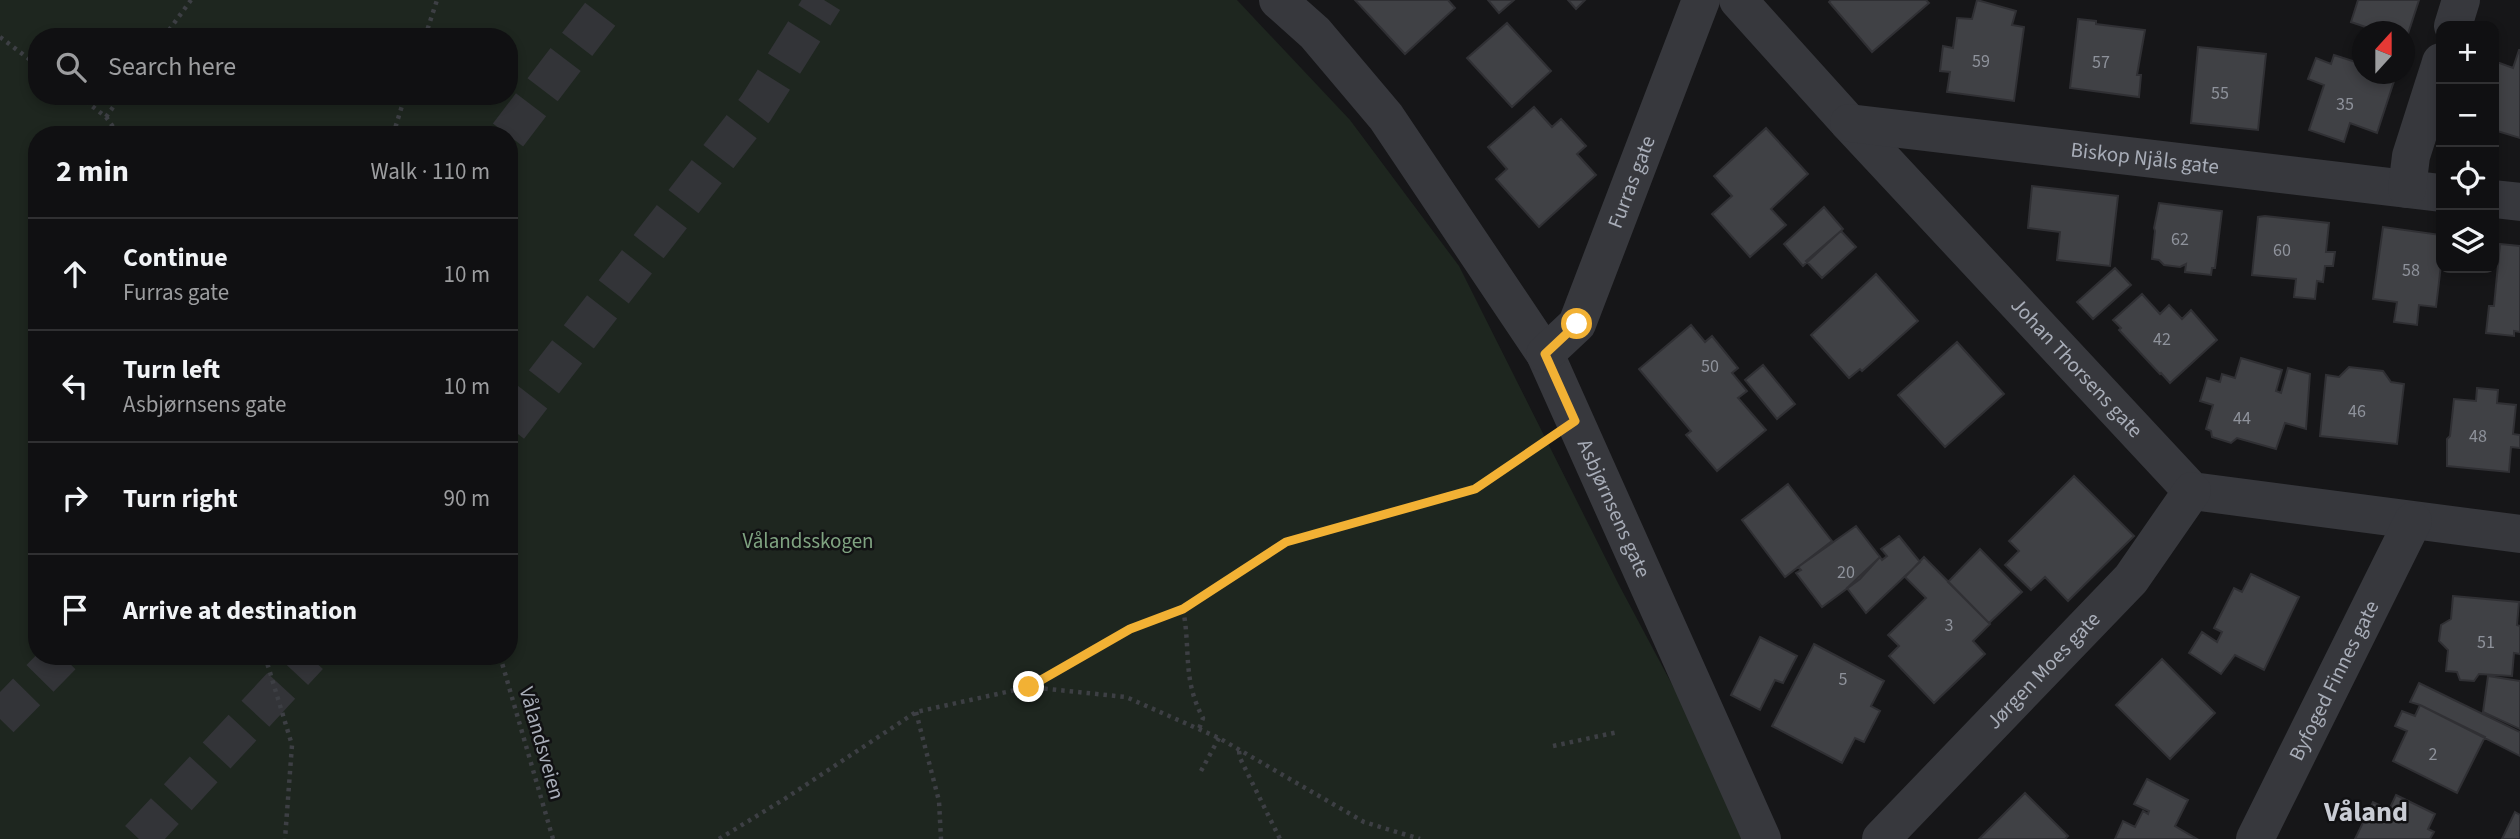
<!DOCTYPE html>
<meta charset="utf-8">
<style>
:root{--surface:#101012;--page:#1e1e20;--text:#f1f3f6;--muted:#9c9d9f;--line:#303032}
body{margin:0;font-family:"Source Sans 3",sans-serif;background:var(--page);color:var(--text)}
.controls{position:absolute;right:21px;top:21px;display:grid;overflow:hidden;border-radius:14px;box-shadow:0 4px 10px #0003}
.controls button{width:63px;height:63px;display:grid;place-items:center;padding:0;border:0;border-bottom:2px solid var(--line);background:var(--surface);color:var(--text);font:35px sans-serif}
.compass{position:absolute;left:2352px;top:21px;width:63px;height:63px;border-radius:50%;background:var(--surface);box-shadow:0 4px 10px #0003;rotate:21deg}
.stop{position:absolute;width:21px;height:21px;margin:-16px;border:5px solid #f2b134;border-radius:50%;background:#fff}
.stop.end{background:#f2b134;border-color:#fff;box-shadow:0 2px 7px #0008}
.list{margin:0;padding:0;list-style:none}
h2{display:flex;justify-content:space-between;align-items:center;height:91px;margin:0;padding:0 28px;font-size:30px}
h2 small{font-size:23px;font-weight:400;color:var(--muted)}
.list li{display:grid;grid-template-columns:46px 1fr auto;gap:21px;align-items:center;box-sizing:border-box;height:112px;padding:0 28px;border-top:2px solid var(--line)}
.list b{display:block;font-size:26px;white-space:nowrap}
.list p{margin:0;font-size:23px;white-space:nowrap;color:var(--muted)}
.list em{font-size:23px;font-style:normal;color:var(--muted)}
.icon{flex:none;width:38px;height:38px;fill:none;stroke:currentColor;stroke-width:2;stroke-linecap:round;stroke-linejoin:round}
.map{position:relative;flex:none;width:2520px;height:839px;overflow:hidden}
.search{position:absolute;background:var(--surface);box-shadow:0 4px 10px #0003;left:28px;top:28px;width:490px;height:77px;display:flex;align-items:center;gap:18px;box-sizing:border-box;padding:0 24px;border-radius:28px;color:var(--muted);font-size:26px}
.panel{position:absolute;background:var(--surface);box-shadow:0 4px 10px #0003;left:28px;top:126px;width:490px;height:539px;border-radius:28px}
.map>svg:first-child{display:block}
.green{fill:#1e261f;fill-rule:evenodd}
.building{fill:#404145;stroke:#303034;stroke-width:2}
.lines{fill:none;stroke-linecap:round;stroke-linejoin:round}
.highway-tunnel{stroke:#333438;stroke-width:38;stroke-dasharray:38 19;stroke-linecap:butt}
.path{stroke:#3d3f44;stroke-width:4.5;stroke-dasharray:3.5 5;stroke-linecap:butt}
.street{stroke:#37383d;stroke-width:38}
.route{stroke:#f2b134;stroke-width:9}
.labels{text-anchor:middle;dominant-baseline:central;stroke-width:5;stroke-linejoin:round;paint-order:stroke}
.number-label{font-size:18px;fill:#8e929b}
.street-label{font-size:21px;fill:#a8adb8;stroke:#111113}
.park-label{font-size:21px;fill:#7fa381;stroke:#111113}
.district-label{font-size:28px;font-weight:bold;fill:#c9ccd4;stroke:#111113}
</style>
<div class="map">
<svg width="2520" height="839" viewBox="0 0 2520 839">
<rect width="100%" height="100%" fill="#161618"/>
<!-- green -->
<path class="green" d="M0 0H1237L1350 120 1459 266 1619 585 1740 812 1744 839H0ZM37 37H509V96H37ZM37 135H509V656H37Z"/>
<!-- building -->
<path class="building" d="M1355 0H1448L1455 8 1405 54Z
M1488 0H1514L1499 13Z
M1568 0H1585L1576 9Z
M1831 0H1926L1929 3 1872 52 1829 2Z
M1977 0 2016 11 2012 25 2024 27 2014 101 1947 92 1950 72 1940 71 1943 46 1953 48 1957 18 1972 19Z
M2358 0H2419L2406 40 2404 32H2380L2351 22Z
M2078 19 2096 21V24L2145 30 2137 75H2141L2139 97 2070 88Z
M1507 23 1551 71 1512 107 1467 58Z
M2198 47 2266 54 2258 130 2191 123Z
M2519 50H2520V138L2494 130V61L2513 68Z
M2334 55 2362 64V74L2396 75 2377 133 2350 123 2344 142 2309 130 2324 85 2308 79 2316 58 2331 64Z
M1534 107 1552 127 1561 119 1586 146 1577 154 1596 175 1539 227 1496 179 1507 169 1488 147Z
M1766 128 1808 174 1771 209 1786 225 1750 257 1712 214 1732 196 1714 176Z
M2032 186 2118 196 2110 266 2057 260 2060 232 2028 228Z
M2159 203 2222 211 2215 268H2212L2211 275 2185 272 2186 264 2180 267 2164 265 2159 260 2152 259 2155 231 2154 228Z
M1824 207 1843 229 1803 266 1784 244Z
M2265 216 2329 223 2326 252H2335L2333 266H2325L2323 282 2317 281 2315 299 2294 297 2296 279 2252 275 2258 217Z
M2383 227 2441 235V265L2436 307 2419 305 2417 325 2394 322 2397 302 2373 299Z
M1841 231 1856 247 1822 278 1806 261Z
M2500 244 2520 246V332L2514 331V336L2486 333 2489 306H2494Z
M2115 268 2131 285 2093 319 2077 302Z
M1876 274 1918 321 1862 371 1860 369 1849 378 1811 335Z
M2142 294 2160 314 2169 305 2182 319 2191 310 2217 340 2170 383 2161 373 2160 374 2119 330 2121 328 2113 320Z
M1691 325 1705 342 1712 336 1738 368 1732 373 1747 391 1738 398 1766 430 1717 471 1686 435 1691 431 1639 369Z
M1957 342 2004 394 1945 447 1898 395Z
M2241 358 2282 370 2276 391 2281 393 2288 368 2310 374 2306 429 2285 423 2276 449 2237 438 2231 443 2212 437 2211 431 2206 429 2213 405 2200 401 2207 378 2220 382 2222 374 2235 378Z
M1763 365 1795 404 1777 419 1745 380Z
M2349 367 2383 371 2391 382 2404 384 2397 444 2320 436 2326 375 2339 377Z
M2477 388 2498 390 2497 403 2516 405 2513 434 2520 435V448L2511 447 2509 472 2447 466V439L2450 436 2454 399 2476 401Z
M2074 476 2134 536 2068 601 2045 577 2031 590 2005 565 2019 551 2009 541Z
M1788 484 1832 541 1785 577 1742 520Z
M1856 526 1880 557 1860 579 1822 607 1796 573 1801 570 1798 567Z
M1899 536 1920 562 1866 613 1847 588 1880 557 1882 560 1887 556 1881 549Z
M1980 549 2022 592 1989 623 1948 582Z
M1924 557 1990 624 1973 641 1985 654 1934 703 1889 656 1899 646 1888 635 1926 598 1905 577Z
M2251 574 2299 597 2264 670 2235 655 2221 674 2189 653 2202 632 2217 642 2222 632 2214 628 2234 588 2242 592Z
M2453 596 2519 602 2517 625 2520 626V654L2514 653 2512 676 2479 674 2474 681 2460 680 2457 672 2446 671 2448 650 2439 641 2441 625 2451 619Z
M1760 637 1797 656 1783 683 1775 680 1760 710 1731 695Z
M1814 644 1884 681 1871 706 1880 711 1864 742 1855 738 1842 763 1772 726Z
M2162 659 2215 713 2170 759 2116 705Z
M2488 676 2520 681V729L2483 712Z
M2419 683 2520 732V756L2420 705 2410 702Z
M2420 705 2485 737 2457 793 2393 761 2407 731 2395 726 2402 711 2415 716Z
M2147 779 2188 800 2175 826 2197 839H2115L2123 821 2135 827 2143 811 2148 814 2149 811 2134 804Z
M2025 793 2068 836 2065 839H1979Z
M2396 795 2435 814 2428 829 2434 832 2430 839H2355L2373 802 2389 810Z
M2515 812 2520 815V839H2502Z"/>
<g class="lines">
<!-- highway-tunnel -->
<path class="highway-tunnel" d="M508 135 611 0
M509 427 756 108 824 0
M0 719 62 656
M139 839 309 656"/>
<!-- path -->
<path class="path" d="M0 37 37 65
M164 37 191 0
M425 37 437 0
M79 96 106 117 119 135
M106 117 121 96
M393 135 405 96
M1183 609C1191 650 1182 679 1203 718L1199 729
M265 656 292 745 285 839
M500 656 553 839
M1029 687 1130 629 1183 609 1286 542 1474 489 1538 445
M916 712 939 801 941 839
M1553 746 1618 732
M1239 751 1240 758 1280 839
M1201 771 1219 738
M719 839 786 798 916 712 1029 687 1126 697 1219 738 1364 822 1420 839"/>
<!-- street -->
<g class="street">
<path id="s1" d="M1278 0 1315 33 1386 117 1545 354 1762 839"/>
<path id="s2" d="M1738 0 1849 123 2192 491 2520 534"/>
<path d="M2453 26 2461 0"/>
<path id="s3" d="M1849 123 2441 193"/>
<path d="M2407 189 2411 156 2441 62"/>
<path d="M2494 199 2520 202"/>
<path id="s4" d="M1545 354 1577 324 1701 0"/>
<path id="s5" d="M1881 839 2131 579 2192 491"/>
<path id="s6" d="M2255 839 2413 521"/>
</g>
</g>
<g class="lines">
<!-- route -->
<path class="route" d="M1029 687 1130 629 1183 609 1286 542 1475 489 1575 421 1545 354 1577 324"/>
</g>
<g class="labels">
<!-- number labels -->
<g class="number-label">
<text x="1981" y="61">59</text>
<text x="2101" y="62">57</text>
<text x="2220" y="93">55</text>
<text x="2345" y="104">35</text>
<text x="2180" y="239">62</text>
<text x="2282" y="250">60</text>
<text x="2411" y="270">58</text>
<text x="2162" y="339">42</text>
<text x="1710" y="366">50</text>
<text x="2357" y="411">46</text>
<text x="2242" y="418">44</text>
<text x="2478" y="436">48</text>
<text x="1846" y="572">20</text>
<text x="1949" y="625">3</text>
<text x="2486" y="642">51</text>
<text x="1843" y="679">5</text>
<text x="2433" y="754">2</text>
</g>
<!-- street labels -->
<g class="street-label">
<text stroke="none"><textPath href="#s3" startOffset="298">Biskop Njåls gate</textPath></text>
<text stroke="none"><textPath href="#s4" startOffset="196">Furras gate</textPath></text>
<text stroke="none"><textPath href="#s2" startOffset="500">Johan Thorsens gate</textPath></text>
<text stroke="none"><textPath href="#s1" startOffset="614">Asbjørnsens gate</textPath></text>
<text stroke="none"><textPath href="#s5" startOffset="234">Jørgen Moes gate</textPath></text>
<text stroke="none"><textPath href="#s6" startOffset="177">Byfoged Finnes gate</textPath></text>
<text transform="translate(542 743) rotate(74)">Vålandsveien</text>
</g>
<!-- park labels -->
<g class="park-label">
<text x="808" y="541">Vålandsskogen</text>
</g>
<!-- district labels -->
<g class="district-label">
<text x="2366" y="812">Våland</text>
</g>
</g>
</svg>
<div class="controls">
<button>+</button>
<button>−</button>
<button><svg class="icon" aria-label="locate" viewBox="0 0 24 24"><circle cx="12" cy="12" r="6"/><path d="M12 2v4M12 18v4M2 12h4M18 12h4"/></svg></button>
<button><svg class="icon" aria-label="layers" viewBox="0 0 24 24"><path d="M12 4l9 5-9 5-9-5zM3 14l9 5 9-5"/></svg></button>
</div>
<svg class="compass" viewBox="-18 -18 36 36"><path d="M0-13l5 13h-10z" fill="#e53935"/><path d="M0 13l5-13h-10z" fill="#9c9d9f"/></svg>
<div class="stop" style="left:1577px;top:324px"></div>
<div class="stop end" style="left:1029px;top:687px"></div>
<div class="search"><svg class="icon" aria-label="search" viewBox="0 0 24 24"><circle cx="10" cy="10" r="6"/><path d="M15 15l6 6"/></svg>Search here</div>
<section class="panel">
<h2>2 min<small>Walk · 110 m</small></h2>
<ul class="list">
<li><svg class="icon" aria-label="ahead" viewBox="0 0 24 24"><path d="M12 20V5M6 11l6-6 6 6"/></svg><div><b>Continue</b><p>Furras gate</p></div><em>10 m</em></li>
<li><svg class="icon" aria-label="left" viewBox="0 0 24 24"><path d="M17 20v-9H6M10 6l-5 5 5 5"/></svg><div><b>Turn left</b><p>Asbjørnsens gate</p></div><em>10 m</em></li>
<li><svg class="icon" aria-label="right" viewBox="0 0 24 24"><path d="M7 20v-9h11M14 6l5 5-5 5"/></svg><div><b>Turn right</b></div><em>90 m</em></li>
<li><svg class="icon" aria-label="arrive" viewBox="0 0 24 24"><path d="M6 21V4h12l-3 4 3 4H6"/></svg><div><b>Arrive at destination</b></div></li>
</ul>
</section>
</div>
